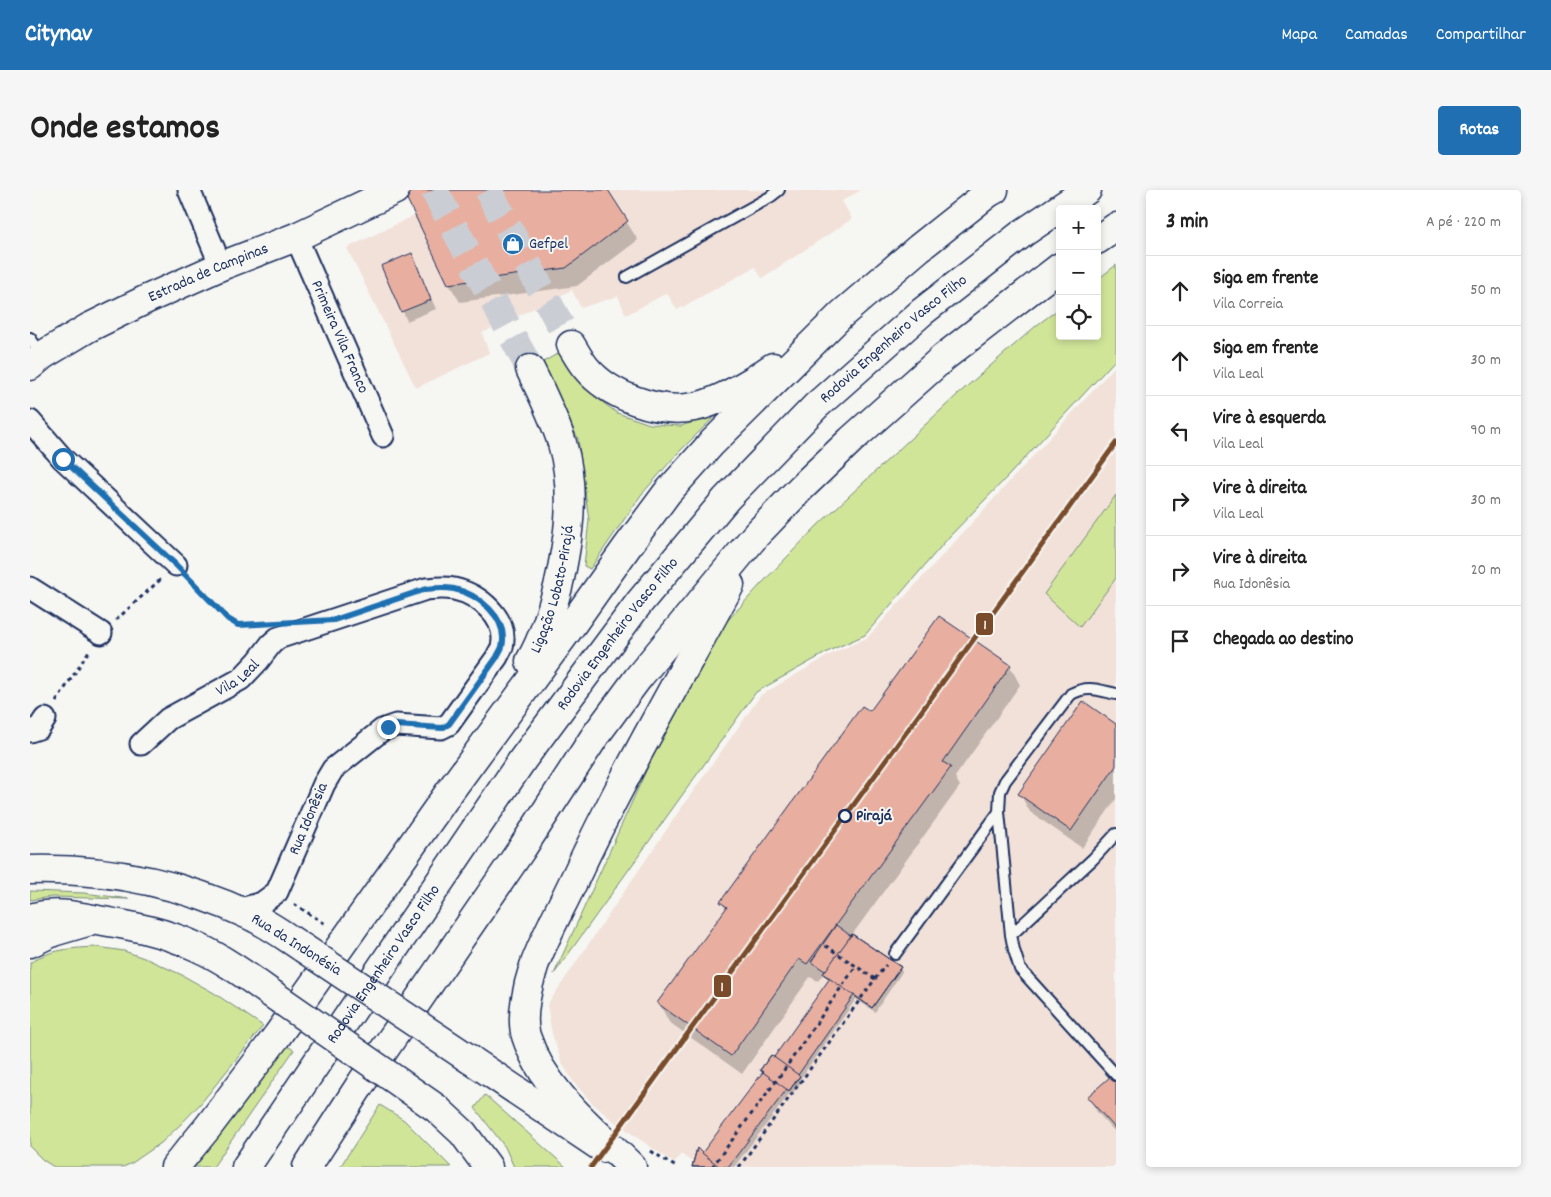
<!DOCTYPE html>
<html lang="pt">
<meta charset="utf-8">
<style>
:root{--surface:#fff;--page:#f6f6f6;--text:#222;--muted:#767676;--line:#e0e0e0;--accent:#1f6fb2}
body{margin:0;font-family:Dekko,sans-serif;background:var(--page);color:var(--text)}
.controls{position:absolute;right:15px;top:15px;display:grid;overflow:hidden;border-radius:5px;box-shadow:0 2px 8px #0003}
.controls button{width:45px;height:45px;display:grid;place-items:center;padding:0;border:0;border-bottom:1px solid var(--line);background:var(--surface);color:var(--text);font:25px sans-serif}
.stop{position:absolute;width:15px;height:15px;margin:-11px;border:4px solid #1f6fb2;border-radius:50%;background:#fff}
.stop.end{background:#1f6fb2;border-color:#fff;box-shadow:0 1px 5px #0008}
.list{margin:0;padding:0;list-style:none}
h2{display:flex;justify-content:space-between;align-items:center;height:65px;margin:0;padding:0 20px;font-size:21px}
h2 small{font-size:16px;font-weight:400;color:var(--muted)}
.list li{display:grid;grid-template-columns:32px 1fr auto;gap:15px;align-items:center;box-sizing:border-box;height:70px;padding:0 20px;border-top:1px solid var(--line)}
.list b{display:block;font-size:19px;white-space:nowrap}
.list p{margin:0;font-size:16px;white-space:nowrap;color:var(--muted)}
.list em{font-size:16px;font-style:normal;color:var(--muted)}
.icon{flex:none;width:28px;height:28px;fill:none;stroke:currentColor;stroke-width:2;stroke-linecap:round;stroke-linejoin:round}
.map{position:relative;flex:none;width:1086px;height:977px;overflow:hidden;border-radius:5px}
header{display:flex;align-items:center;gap:30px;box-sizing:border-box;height:70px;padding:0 25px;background:var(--accent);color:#fff}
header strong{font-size:24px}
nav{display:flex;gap:28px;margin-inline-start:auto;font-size:18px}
.intro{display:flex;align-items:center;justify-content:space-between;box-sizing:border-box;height:120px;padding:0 30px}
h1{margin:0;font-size:35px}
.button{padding:12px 22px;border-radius:5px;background:var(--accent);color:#fff;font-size:18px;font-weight:700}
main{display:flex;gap:30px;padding:0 30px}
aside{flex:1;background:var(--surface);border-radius:5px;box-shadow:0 2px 8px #0003}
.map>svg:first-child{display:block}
.built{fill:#f2e1d9}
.green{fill:#d1e599;stroke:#768a7c}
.shadow{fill:#0003}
.building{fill:#e8afa0;stroke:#1b2f5e}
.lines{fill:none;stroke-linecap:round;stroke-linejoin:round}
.primary-tunnel{stroke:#caced4;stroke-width:28;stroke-dasharray:28 14;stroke-linecap:butt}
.lane-casing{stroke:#1b2f5e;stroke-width:14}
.street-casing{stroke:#1b2f5e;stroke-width:25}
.secondary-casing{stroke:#1b2f5e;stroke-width:31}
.primary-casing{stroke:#1b2f5e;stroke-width:31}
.highway-casing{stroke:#1b2f5e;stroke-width:31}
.path{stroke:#1b2f5e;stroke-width:3;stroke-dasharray:4 4;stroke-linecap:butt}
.lane{stroke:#f6f6f2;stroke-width:10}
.street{stroke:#f6f6f2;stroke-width:21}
.secondary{stroke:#f6f6f2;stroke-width:28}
.primary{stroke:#f6f6f2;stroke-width:28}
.highway{stroke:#f6f6f2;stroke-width:28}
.primary-bridge-casing{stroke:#1b2f5e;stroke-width:31;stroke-linecap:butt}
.primary-bridge{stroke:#f6f6f2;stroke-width:28}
.metro-1-casing{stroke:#f6f6f2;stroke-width:9}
.metro-1{stroke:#7a4b2a;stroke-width:5}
.route{stroke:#1f6fb2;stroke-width:6}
.stop-dot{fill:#f6f6f2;stroke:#1b2f5e;stroke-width:2.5}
.labels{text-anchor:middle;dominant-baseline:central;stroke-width:4;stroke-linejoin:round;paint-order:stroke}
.poi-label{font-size:16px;fill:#1b2f5e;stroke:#f6f6f2;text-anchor:start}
.street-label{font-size:16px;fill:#1b2f5e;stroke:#f6f6f2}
.stop-label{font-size:16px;font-weight:bold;fill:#1b2f5e;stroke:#f6f6f2;text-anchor:start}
.line-badge{stroke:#f6f6f2;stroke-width:2}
.badge-label{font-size:14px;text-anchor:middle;font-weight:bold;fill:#fff}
</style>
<header>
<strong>Citynav</strong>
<nav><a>Mapa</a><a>Camadas</a><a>Compartilhar</a></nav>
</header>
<div class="intro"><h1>Onde estamos</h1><a class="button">Rotas</a></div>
<main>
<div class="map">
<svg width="1086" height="977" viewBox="0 0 1086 977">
<rect width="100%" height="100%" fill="#f6f6f2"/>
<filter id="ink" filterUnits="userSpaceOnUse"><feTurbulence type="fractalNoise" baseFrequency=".02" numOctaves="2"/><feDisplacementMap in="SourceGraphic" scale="10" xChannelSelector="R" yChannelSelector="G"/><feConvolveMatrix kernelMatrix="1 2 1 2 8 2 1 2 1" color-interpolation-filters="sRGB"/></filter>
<g filter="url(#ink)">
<!-- built -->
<path class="built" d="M437 0H831L812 11 822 29 732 88 725 77 647 120 637 103 596 125 588 106 551 118 542 100 452 143 459 163 386 198 317 58Z
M1086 175V977H669L651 964 644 973 585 932 563 914 544 893 532 873 522 844 517 815 652 617 731 505 803 463 837 448Z"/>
<!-- green -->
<path class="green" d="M1086 75V169L979 285 919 347 835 445 801 460 726 502 524 784 634 541 677 453 732 393 787 336 927 205 1007 135 1030 118V146H1067V90Z
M529 163 563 205 587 223 620 234 651 236 687 224 647 264 611 305 560 379 554 376 559 330 548 249 513 172Z
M1086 305V388L1050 437 1014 404Z
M0 701 54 703 99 709 22 707 0 710Z
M67 757 94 761 117 769 152 785 184 803 233 836 171 913 152 933 131 953 102 973 93 977H24L13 970 0 957V773C19 759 44 758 67 757Z
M254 854 264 860 183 977H161Z
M455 905 536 977H484L475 957 445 918Z
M350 915 374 930 421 977H310Z"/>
<!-- shadow -->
<path class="shadow" d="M386 0H576L608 50 547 96 430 112 419 94Z
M386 74 406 119 377 131 353 77Z
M980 476 990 495 925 587 930 596 822 745 870 778 872 782 845 822 826 809 770 889 772 891 762 904 760 903 704 977H663L734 884 731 880 745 869 801 790 794 783 788 791 780 787 712 884 639 832 629 813 696 720 692 712 841 523Z
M1086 535V609L1052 658 1000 622 990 604Z
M1086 895V943L1067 922 1059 908Z"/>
<!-- building -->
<path class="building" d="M383 0H578L598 31 536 78 418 94 374 3Z
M382 63 401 110 371 122 351 76Z
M909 426 981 475 913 572 921 577 777 774 769 769 701 866 627 813 697 717 690 712 832 516 840 521Z
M1053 511 1086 534V576L1041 641 988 604Z
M806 735 821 746 822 744 871 777 842 818 824 805 768 885 770 886 759 901 757 899 698 977H662L667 958 672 963 733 882 730 880 741 865 744 867 800 788 793 784 795 781 781 772Z
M822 744 871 777 842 818 793 784Z
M741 865 770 886 759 901 730 880Z
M1080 887 1086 893V939L1057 907Z
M667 958 672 963 690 977H662Z"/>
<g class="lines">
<!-- primary-tunnel -->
<path class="primary-tunnel" d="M404 0 500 179
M458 0 541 155"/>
<!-- lane casing -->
<g class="lane-casing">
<path id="lane" d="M597 87 740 7 749 0
M0 148 12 165
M1086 504C1068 500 1058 495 1041 504L975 591 970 602 969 622 981 745 984 760 990 779 1086 885
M981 745 1063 669 1086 644
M865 764 969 622"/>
</g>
<!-- street casing -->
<g class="street-casing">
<g id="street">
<path d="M159 0 191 76"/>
<path id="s1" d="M266 47 353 246"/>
<path d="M0 231 33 269 146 375"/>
<path d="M0 398 71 443"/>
<path d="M0 541 9 538 15 529"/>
<path id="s2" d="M111 554 138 529 211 489 228 471 241 454 248 448 396 399C406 398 414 397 424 399 448 404 479 428 472 457 471 460 468 464 467 467L419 534 411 538 366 535 352 540 303 579 294 594 247 702 232 713 207 720"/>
</g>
</g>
<!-- secondary casing -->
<g class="secondary-casing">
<g id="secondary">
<path id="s3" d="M0 176 13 165 58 138 117 109 191 76 266 47 365 0"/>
</g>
</g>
<!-- primary casing -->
<g class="primary-casing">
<g id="primary">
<path d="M541 155C546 163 550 171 556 178 579 206 629 224 664 217 688 213 724 191 743 177"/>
<path id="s4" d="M500 471C513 449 521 422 528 397 539 349 546 301 532 253 524 228 512 203 500 179"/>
<path d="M0 680C77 678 151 693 221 726 240 735 256 747 273 758"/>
<path d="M0 728C25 721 43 725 68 730 102 736 135 742 167 757 194 769 218 787 242 804"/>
<path d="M0 753 23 742 57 732"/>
<path d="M441 870 572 958"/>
<path d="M406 918 433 943 458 977"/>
<path d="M145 977 178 937 247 846 420 601 541 436 597 357 637 303 682 253 812 124 889 58 962 0"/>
</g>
</g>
<!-- highway casing -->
<g class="highway-casing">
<g id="highway">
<path d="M958 3 964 0"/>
<path d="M1067 50 1086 37"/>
<path id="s5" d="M216 977 493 569 609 413 696 309 786 216 892 122 993 43 1057 0"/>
<path d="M277 977 332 892 491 660 565 546 608 488 725 346 772 297 821 250 914 167 1030 77"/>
<path d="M602 977C562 938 514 901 496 846 490 827 498 794 504 776 515 746 531 718 544 690 591 589 647 493 700 395"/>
</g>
</g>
<!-- path -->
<path class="path" d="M161 390 198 429 208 435 231 434
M86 430 131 389
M26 512 59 461
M264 714 297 735
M845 789 856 775
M621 961 646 977
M682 977 752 883 826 776 793 754
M709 977 845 789 826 776"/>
<!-- lane -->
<use href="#lane" class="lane"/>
<!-- street -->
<use href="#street" class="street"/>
<!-- secondary -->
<use href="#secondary" class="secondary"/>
<!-- primary -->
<use href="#primary" class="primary"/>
<!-- highway -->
<use href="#highway" class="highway"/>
<!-- primary-bridge casing -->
<g class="primary-bridge-casing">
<path id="primary-bridge" d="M273 758 441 870
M242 804 406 918"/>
</g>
<!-- primary-bridge -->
<use href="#primary-bridge" class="primary-bridge"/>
<!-- metro-1 casing -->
<g class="metro-1-casing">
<path id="metro-1" d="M561 977 1086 253"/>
</g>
<!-- metro-1 -->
<use href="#metro-1" class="metro-1"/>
</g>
</g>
<g class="lines" filter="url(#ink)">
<!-- route -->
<path class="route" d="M33 269 146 375 198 429 208 435 304 430 396 399C406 398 414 397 424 399 448 404 479 428 472 457 471 460 468 464 467 467L419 534 412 538 366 535 358 537"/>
</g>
<!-- icons -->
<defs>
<g id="shop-disc" transform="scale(1.125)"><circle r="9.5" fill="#1f6fb2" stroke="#f6f6f2"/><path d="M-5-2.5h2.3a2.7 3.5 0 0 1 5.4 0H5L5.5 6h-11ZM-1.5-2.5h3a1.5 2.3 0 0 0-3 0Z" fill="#fff"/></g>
</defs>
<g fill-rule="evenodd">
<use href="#shop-disc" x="483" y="54"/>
</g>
<!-- markers -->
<circle class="stop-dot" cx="815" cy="626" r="6"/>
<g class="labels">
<!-- poi labels -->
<g class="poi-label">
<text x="499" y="54">Gefpel</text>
</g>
<!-- street labels -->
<g class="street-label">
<text stroke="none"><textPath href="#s3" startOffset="202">Estrada de Campinas</textPath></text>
<text stroke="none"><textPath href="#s1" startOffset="109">Primeira Vila Franco</textPath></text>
<text stroke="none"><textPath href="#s5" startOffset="1055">Rodovia Engenheiro Vasco Filho</textPath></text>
<text stroke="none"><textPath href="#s4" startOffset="76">Ligação Lobato-Pirajá</textPath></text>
<text stroke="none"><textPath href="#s5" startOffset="650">Rodovia Engenheiro Vasco Filho</textPath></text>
<text stroke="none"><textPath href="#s2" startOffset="118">Vila Leal</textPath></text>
<text transform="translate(279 629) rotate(-67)">Rua Idonêsia</text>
<text transform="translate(266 755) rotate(32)">Rua da Indonésia</text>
<text stroke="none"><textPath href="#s5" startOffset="245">Rodovia Engenheiro Vasco Filho</textPath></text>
</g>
<!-- stop labels -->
<g class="stop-label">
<text x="826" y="626">Pirajá</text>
</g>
</g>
<g class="line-badge">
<rect x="945" y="422" width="19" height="24" rx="5" fill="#7a4b2a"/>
<rect x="683" y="784" width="19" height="24" rx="5" fill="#7a4b2a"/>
</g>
<g class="badge-label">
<text x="955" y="439">1</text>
<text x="692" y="801">1</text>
</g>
</svg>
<div class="controls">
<button>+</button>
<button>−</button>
<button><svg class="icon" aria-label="locate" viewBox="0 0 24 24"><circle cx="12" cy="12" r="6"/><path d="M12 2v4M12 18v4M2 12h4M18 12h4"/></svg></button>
</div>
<div class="stop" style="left:33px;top:269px"></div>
<div class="stop end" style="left:358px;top:537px"></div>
</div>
<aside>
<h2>3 min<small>A pé · 220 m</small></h2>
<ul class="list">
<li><svg class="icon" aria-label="ahead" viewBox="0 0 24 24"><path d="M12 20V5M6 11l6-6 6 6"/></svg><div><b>Siga em frente</b><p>Vila Correia</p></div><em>50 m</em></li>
<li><svg class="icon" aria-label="ahead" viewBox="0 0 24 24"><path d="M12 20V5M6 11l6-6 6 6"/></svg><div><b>Siga em frente</b><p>Vila Leal</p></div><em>30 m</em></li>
<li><svg class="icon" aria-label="left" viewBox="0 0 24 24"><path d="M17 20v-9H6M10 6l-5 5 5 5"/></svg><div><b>Vire à esquerda</b><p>Vila Leal</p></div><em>90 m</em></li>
<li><svg class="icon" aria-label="right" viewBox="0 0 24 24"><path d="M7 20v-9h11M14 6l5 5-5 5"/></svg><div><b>Vire à direita</b><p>Vila Leal</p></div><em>30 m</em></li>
<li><svg class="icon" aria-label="right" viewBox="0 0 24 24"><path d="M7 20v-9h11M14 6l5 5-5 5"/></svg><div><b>Vire à direita</b><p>Rua Idonêsia</p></div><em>20 m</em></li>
<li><svg class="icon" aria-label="arrive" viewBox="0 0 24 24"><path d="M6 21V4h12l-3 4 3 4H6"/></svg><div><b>Chegada ao destino</b></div></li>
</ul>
</aside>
</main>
